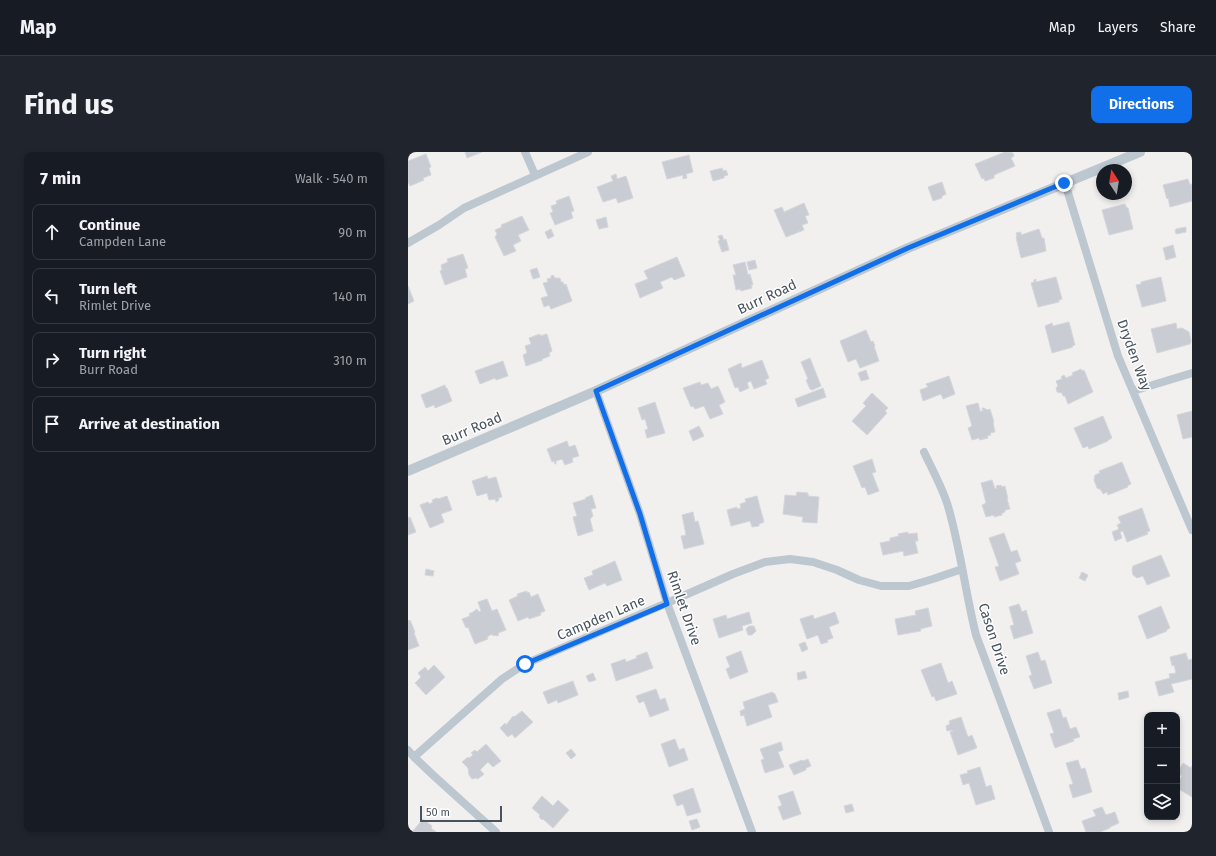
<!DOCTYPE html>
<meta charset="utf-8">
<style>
:root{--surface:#171b24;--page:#20242c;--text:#f1f3f6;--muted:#9ea1a6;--line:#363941;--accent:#126fea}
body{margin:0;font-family:"Fira Sans",sans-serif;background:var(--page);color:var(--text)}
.controls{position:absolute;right:12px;bottom:12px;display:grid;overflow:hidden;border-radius:8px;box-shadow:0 2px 6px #0003}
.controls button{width:36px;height:36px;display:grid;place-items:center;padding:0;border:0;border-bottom:1px solid var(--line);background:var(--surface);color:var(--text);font:20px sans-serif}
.compass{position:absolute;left:688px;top:12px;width:36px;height:36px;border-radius:50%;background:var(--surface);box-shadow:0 2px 6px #0003;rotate:348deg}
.scale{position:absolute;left:12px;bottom:10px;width:82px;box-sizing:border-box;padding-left:4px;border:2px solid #47535e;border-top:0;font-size:11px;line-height:14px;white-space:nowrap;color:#47535e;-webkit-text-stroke:3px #fff;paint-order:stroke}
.stop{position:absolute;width:12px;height:12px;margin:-9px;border:3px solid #126fea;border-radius:50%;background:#fff}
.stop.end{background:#126fea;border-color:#fff;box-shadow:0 1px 4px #0008}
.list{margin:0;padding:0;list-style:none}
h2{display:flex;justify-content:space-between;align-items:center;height:52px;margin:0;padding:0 16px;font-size:17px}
h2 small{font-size:13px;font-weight:400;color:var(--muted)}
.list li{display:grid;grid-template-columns:26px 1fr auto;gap:12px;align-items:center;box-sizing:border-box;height:56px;margin:0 8px 8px;padding:0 8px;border:1px solid var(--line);border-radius:8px}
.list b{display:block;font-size:15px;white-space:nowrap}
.list p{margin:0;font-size:13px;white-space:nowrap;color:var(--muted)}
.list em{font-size:13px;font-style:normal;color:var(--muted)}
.icon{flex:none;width:22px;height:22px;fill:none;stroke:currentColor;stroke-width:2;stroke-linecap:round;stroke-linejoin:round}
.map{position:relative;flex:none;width:784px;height:680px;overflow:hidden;border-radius:8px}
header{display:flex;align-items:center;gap:24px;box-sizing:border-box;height:56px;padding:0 20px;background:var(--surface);border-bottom:1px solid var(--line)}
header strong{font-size:19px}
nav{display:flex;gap:22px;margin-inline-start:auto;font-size:14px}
.intro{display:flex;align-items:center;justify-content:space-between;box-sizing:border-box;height:96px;padding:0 24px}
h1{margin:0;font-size:28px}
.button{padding:10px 18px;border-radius:8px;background:var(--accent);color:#fff;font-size:14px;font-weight:700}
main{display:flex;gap:24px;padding:0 24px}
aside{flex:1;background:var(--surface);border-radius:8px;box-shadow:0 2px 6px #0003}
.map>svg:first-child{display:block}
.building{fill:#c9ccd2;stroke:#d3d6db}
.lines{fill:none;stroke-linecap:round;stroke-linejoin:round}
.minor{stroke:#bdc7cf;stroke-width:8}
.tertiary{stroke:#bdc7cf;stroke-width:10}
.route{stroke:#126fea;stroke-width:5}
.labels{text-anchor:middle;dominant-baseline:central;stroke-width:3;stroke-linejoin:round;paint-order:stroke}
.street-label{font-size:14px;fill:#47535e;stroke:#fff}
</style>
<header>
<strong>Map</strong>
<nav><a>Map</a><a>Layers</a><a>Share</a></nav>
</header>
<div class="intro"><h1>Find us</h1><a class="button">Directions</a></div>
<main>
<aside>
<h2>7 min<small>Walk · 540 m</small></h2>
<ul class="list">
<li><svg class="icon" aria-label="ahead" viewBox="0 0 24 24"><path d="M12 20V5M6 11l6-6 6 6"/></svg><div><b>Continue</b><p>Campden Lane</p></div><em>90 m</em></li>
<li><svg class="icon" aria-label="left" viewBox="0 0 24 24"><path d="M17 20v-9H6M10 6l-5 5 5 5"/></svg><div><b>Turn left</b><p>Rimlet Drive</p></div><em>140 m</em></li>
<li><svg class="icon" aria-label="right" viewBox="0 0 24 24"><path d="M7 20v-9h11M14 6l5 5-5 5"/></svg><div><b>Turn right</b><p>Burr Road</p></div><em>310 m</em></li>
<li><svg class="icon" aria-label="arrive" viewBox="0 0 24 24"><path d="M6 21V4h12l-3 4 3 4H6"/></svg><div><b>Arrive at destination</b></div></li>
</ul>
</aside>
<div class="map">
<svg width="784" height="680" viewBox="0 0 784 680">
<rect width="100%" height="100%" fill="#f2efef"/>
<!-- building -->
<path class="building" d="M57 0H74L59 6Z
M597 0 605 1 606 4 603 6 607 14 586 23V26L577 29 576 26 574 27 567 12Z
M18 2 23 15 21 16 23 23 15 26 16 28 2 34 0 30V9Z
M281 3 285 20 278 22 279 26 275 27V23L259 27 254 10Z
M314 16 315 19 318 18 320 23 316 24V26L305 29 302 19Z
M208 22 209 27 218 24 225 46 210 51 208 46 195 50 189 35 205 29 203 24Z
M780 27 782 33 784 32V49L762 55 760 46 759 47 755 33Z
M534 30 538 42 534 44V46L525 49 520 35Z
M161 44 166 59 163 60 165 66 147 73 142 61 145 60 143 54 149 52 148 49Z
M396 51 401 63 397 64 400 71 394 73 396 78 378 85 366 58 374 55 376 60Z
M717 52 719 56H720L725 77 701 83 694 58Z
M114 64 121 78 110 83 113 89 105 93 108 99 96 104 87 85 89 82 87 78 94 75 93 73Z
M198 65 200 75 191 77 188 68Z
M778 75V80L768 82 767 78 768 77Z
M143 77 146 84 140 87 137 80Z
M631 77 634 86H636L638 99 613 106 608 85 609 84 608 81 613 80V83Z
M314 83 316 88 318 87 321 98 314 100 310 89 312 88 310 84Z
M765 93 768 105 758 108 755 96Z
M55 102 60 116 57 117 59 125 37 133 32 119 34 118 33 113 40 110 39 107Z
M269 105 277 124 266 128 264 125 252 130 255 136 232 146 227 132 240 127 236 119Z
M347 108 349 116 341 118 339 110Z
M337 110 340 123 342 122 345 133H343L344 136 333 139 332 137 328 138 325 123H328L325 113Z
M129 116 132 125 125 127 122 118Z
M145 123 147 126H152L153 130H155L156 133 158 132 164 149 143 157 141 153 136 155 133 146 140 144 135 131 140 130 139 127 143 126V124Z
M648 125 654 147 651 148V150L630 155 623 131 626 130V128L628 127V130Z
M753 125 758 149 734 155 728 133 733 132V130Z
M0 134 6 149 0 152Z
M661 170 667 193 664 194 665 195 644 201 637 174 644 171 645 174Z
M768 171 769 177 774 176 781 180 783 189 782 192 749 201 743 177Z
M458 178 463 190 465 189 467 194H466L471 209 452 216 448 207 440 210 432 189Z
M132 182V184L139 182 144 199 141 201 142 204 134 207 135 208 118 214 115 203 119 201 117 194 123 192 121 186Z
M402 206 413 234 404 238 402 237 398 228 400 227 393 210Z
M354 208 361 226 357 228 359 232 346 237 343 229 339 231 341 236 332 240 330 235 327 236 320 217 333 211 334 216Z
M95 209 100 224 88 228 87 226 72 232 67 219Z
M673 217 674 219 676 218 685 240 660 252 657 244H655L654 241 649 240 648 236 650 234 648 229 654 227 653 225 656 223 658 226 665 223 664 221Z
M458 218 461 227 453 229 450 221Z
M541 224 547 242 535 247 533 242 515 249 512 238 520 235 518 232Z
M292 230 293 233 300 231 303 237 310 234 317 250 311 253 315 262 302 267 296 254 287 257 285 254 283 255 275 236Z
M37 233 38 236H39L44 249 27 256 26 253 18 256 13 243Z
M415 236 418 245 390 255 387 247Z
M464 241 480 256 477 259 479 261 459 283 444 269 458 254 455 251Z
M247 250 257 281 239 286 237 278 240 277 237 267 234 268 230 256Z
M570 251 572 259H575L574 256H576L579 258 582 257 586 270H585L587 280 582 281 583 283 579 284 580 286 572 288 571 286 564 288 560 276 564 274 558 254Z
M784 259V285L775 287 769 263Z
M695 264 704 286 700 288V289L681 297 680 294 675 296 666 276Z
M291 274 296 284 285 289 281 279Z
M159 289 161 295 167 293 171 304 164 306 165 310 157 313 154 307 148 309V312H147L146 309 144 310 139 297Z
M464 307 468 320 464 321 471 339 460 343 457 335 454 336 445 314Z
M714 310 723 332 719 334 720 335 700 343 699 340 695 342 693 338 689 336 686 328 687 323 692 321 691 319Z
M79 324 80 327 88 325 94 345 90 346 91 348 88 350 87 347 81 348 79 341 69 344 64 329Z
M584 328 587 337 589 336 588 334 591 333V334L593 333 594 335 597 334 600 347H599L602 357 597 358V360L594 361V363L586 365V363L578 365 574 353 578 351 573 331Z
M389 340 400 341V344L411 345 409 371 394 370 395 365 375 362 377 343 388 344Z
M184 343 188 356 183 357 185 364 182 367 185 379 170 384 165 365 169 364 165 351 178 347 177 346Z
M39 344 44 358 33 362 36 370 22 376 12 353 20 350 21 352 25 350 24 348 29 346 30 347Z
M349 344 356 370 351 372V374L344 375 342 369 323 374 319 358 329 355V357L333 356 332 352 338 350 337 347Z
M734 356 742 379 739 380 740 382 719 390 715 379 712 380 714 386 707 389 704 380 711 377 709 373 713 371 710 365Z
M285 360 287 370 290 369 296 392 276 397 273 384 278 383 274 363Z
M2 365 8 380 0 383V366Z
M500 380V382L509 381 510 389H507L510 401 496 404 495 399 475 403 472 391 482 389V386L491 384 490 382Z
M596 381 603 400 609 398 613 409 607 411 611 422 592 429 587 415 591 414 581 386Z
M753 403 762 424 739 433 735 424 729 426 725 423 724 418 725 414Z
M207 409 214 428 199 434 197 431 181 438 176 426 185 423 184 419Z
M18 417 26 419 25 424 17 423Z
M674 420 680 423 677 429 671 426Z
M119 439V441L121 440 123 445 130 442 137 459 132 461 133 463 121 467 120 465 110 469 101 448 110 444 109 442Z
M79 447 84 459 89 457 98 478 90 481 91 483 88 484 87 483 85 484 84 482 79 485 80 487 67 492 60 475 58 476 54 467 62 464 61 462 65 460 66 459 69 457 71 460 73 459 70 450Z
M611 452 614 460 618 458 625 481 606 487 602 474 606 473 601 455Z
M753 454 762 476 758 478 759 479 739 487 730 464Z
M520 456 524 474 512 477 513 479 490 483 487 467 508 463 507 459Z
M341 460 344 471 334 474 335 478 311 486 305 467 318 463 319 467Z
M427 460 431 471 421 475 425 486 419 488 420 490 413 492 410 483 399 487 392 467 405 463 406 467Z
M2 468 7 480 6 481 11 494 0 498V469Z
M341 474H346L348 479 344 483H340L338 477Z
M397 490 400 497 394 500 391 492Z
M333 499 340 520 322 527 318 517 322 515 318 505Z
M239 500 245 516 208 529 203 512 217 507 218 510 229 506 228 504Z
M630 500 633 509 637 508 644 531 626 537 621 524 624 523 618 504Z
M778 501 780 508 784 507V527L763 532 766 540 751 544 747 530 762 526 761 522 768 521 766 513 764 514 762 505Z
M533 511 540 531 544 529 549 542 528 549 526 544 524 545 513 518Z
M26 513 37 525 18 543 7 531 13 525 10 521 17 515 20 519Z
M397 519 399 526 390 528 389 521Z
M185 521 188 528 181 530 178 524Z
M165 529 170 543 150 551 149 548 140 552 135 540Z
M248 537 252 548 257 546 261 558 242 565 236 549 231 551 228 544Z
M720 539 721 545 711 548 710 541Z
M364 540 367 542 370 550 360 553 364 565 339 574 336 563 333 564 332 559 337 557 335 550Z
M652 557 655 566 658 565 662 577 668 575 672 585 665 587 666 589 647 596 642 582 646 581 639 561Z
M114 559 125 570 107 586 104 582 100 585 92 576 97 571 98 573 105 564 106 565Z
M553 565 560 585 564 583 569 596 550 603 542 580 545 579 544 578 539 579 538 574 542 572 541 569Z
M267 587 271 598 276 596 280 608 261 615 253 592Z
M373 590 375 598 370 600 376 615 357 621 353 608 356 607 352 597Z
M78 592 93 609 85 615 80 610 72 618 76 622 70 627 68 626 64 627 61 623 60 616 54 610 60 605 61 606 65 603 63 601 67 598 69 600Z
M163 597 168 603 163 607 158 601Z
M400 607 403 614 398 616V618L386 623 381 613 394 608 395 609Z
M670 608 673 617 677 616 684 640 665 646 661 633 665 632 658 611Z
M775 611 783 616 784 614V645L769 636V633L774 624 769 621Z
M572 615 578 635 583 633 587 647 568 653 561 631 555 633 552 623 560 621 559 619Z
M285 636 293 660 279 664 275 652 269 654 265 643Z
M385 639 393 662 375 668 370 655 374 653 370 644Z
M134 644 145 654 150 648 161 658 145 676 135 667 134 668 131 665 132 663 124 656Z
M444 652 446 659 438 661 436 654Z
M694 655 698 663 707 660 711 671 702 675V676L692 680H678L674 669 688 664 685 658Z
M15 667 24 674 23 676 28 680H4Z
M289 667 292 675 284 678 281 669Z"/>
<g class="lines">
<!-- minor -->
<path class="minor" d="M117 0 127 23
M657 31 710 204 784 378
M0 91 31 73 56 56 180 0
M188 239 232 362 259 451 344 680
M725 239 784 221
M516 300C524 317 533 333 539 351 552 393 557 439 568 483L641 680
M0 598 6 605 26 624 88 680
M6 605 94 527 117 512 259 451 325 422 357 410 382 407 405 410 429 418 451 428 473 434H501L525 427 554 417"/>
<!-- tertiary -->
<path class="tertiary" d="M0 319 188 239 500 96 732 0"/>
</g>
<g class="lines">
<!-- route -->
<path class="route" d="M117 512 259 452 232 362 188 239 500 96 656 31"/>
</g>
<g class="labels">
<!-- street labels -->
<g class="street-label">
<text transform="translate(359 145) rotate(-25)">Burr Road</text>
<text transform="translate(726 203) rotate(70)">Dryden Way</text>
<text transform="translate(64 277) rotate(-23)">Burr Road</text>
<text transform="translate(276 456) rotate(71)">Rimlet Drive</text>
<text transform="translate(193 466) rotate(-23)">Campden Lane</text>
<text transform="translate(586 487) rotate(72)">Cason Drive</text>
</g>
</g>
</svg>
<div class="controls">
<button>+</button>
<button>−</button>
<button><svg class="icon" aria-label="layers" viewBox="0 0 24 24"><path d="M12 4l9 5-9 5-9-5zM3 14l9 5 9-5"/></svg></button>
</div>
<svg class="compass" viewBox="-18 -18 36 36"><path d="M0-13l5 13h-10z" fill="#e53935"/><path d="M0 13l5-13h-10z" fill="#9ea1a6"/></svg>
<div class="scale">50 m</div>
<div class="stop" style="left:117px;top:512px"></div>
<div class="stop end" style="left:656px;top:31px"></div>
</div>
</main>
